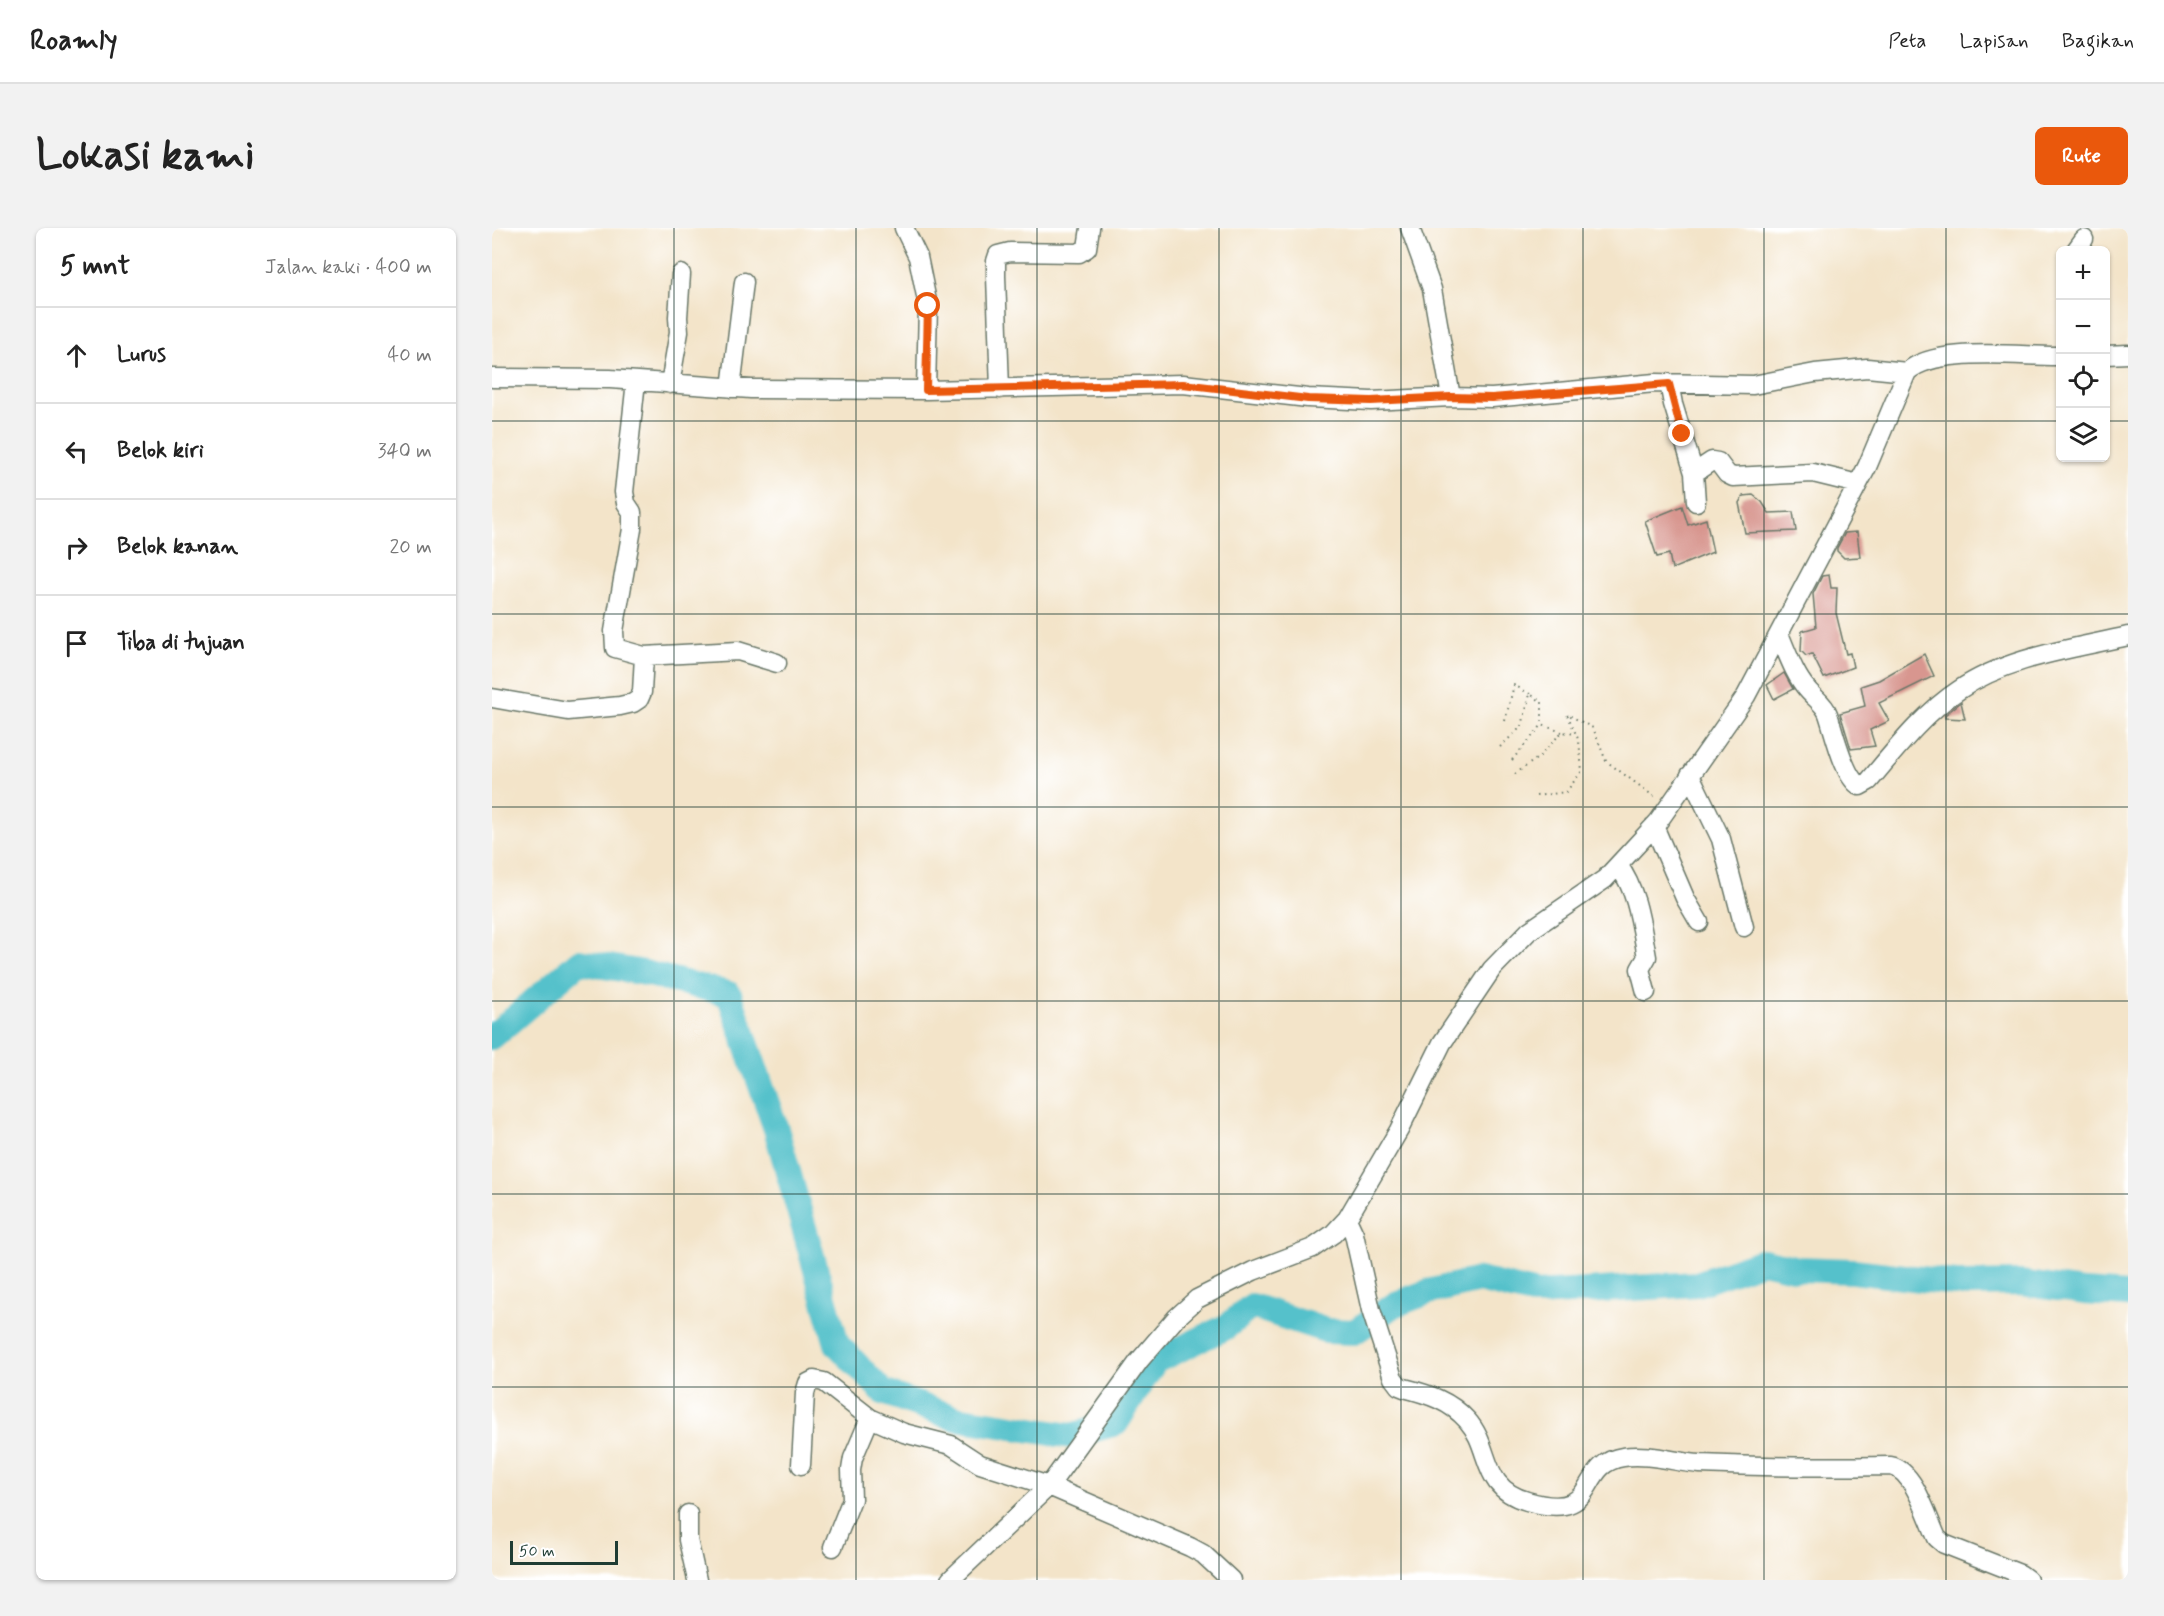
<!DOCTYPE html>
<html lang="id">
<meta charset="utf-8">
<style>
:root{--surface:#fff;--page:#f2f2f2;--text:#222;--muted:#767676;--line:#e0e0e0;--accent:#ea580c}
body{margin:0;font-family:Mynerve,sans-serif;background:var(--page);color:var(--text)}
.controls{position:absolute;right:18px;top:18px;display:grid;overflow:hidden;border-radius:9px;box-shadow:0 2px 4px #0004}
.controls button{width:54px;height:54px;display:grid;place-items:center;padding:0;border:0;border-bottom:2px solid var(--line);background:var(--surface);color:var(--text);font:30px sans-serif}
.scale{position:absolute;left:18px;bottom:15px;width:108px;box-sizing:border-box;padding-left:6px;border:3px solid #1f3d34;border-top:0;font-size:16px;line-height:21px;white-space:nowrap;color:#1f3d34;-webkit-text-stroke:4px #fff;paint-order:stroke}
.stop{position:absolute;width:18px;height:18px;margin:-14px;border:4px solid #ea580c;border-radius:50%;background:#fff}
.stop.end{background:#ea580c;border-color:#fff;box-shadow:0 2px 6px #0008}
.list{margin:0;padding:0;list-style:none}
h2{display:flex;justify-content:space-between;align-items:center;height:78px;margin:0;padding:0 24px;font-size:26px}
h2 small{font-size:20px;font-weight:400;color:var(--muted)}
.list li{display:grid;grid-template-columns:39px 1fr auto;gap:18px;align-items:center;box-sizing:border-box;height:96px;padding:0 24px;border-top:2px solid var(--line)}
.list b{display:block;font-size:22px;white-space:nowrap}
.list em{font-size:20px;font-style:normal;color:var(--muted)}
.icon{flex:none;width:33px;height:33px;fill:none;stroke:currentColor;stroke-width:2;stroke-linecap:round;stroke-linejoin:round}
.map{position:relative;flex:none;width:1636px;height:1352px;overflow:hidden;border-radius:9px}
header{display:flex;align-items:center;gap:36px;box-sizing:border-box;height:84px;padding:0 30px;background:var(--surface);border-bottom:2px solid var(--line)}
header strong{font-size:28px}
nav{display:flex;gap:33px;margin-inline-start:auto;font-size:21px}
.intro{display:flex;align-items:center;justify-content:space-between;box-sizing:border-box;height:144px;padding:0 36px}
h1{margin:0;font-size:42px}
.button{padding:15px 27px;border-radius:9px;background:var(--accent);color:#fff;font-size:21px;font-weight:700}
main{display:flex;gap:36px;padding:0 36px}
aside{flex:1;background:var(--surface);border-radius:9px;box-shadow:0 2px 4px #0004}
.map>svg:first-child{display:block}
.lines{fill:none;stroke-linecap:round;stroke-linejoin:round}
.river{stroke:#54c1cb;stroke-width:26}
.building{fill:#d8968f}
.minor-casing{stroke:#697768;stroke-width:21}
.path{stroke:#697768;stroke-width:2;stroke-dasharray:1.5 4.5;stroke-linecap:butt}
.minor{stroke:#fff;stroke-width:18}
.route{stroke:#ea580c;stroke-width:8}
.grid{fill:none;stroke:#1f3d34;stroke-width:1.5;stroke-opacity:0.55}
</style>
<header>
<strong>Roamly</strong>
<nav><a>Peta</a><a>Lapisan</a><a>Bagikan</a></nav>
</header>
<div class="intro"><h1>Lokasi kami</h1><a class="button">Rute</a></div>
<main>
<aside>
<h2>5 mnt<small>Jalan kaki · 400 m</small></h2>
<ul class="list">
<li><svg class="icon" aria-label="ahead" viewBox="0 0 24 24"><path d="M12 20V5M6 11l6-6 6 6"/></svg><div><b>Lurus</b></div><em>40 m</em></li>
<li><svg class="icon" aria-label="left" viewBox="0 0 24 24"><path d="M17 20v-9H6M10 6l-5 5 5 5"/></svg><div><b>Belok kiri</b></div><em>340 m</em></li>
<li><svg class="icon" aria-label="right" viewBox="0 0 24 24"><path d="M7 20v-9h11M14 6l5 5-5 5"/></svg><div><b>Belok kanan</b></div><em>20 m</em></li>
<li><svg class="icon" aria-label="arrive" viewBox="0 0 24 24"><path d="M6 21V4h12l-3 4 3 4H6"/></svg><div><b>Tiba di tujuan</b></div></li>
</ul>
</aside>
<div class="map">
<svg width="1636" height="1352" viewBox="0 0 1636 1352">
<rect width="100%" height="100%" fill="#fff"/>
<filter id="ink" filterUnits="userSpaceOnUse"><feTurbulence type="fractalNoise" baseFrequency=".0167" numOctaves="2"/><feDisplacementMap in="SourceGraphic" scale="12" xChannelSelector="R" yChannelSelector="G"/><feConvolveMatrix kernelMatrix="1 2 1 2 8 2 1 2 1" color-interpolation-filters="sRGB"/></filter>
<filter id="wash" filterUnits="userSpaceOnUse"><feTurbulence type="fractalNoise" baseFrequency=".008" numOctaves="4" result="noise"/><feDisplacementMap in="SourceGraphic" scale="24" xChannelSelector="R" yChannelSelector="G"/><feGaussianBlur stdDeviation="1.35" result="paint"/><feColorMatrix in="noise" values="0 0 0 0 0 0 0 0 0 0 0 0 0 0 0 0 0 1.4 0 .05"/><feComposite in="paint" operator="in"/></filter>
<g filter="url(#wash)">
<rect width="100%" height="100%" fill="#f3e4c9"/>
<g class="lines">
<!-- river -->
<path class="river" d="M0 809 87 734 153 745 237 766 284 901 345 1116 391 1164 463 1190 579 1208 624 1195 663 1133 734 1099 760 1078 836 1103 862 1104 904 1076 936 1064 987 1052 1045 1066 1205 1056 1271 1033 1306 1041 1361 1043 1472 1056 1529 1055 1592 1064 1636 1067"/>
</g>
<g id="blocks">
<!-- building -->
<path class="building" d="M1261 267 1270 274 1277 285 1301 284 1304 303 1253 305 1247 275 1251 268Z
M1190 278 1196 297 1214 291 1221 324 1180 341 1177 326 1165 329 1153 293Z
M1365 304 1368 329 1352 330 1345 323V320L1353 305Z
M1337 347 1339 360H1345L1344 385 1354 426 1358 425 1361 439 1332 450 1320 426 1314 428 1309 423 1310 403 1324 399 1321 366 1330 348Z
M1432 426 1442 448 1387 475 1397 493 1378 502 1383 518 1359 521 1348 485 1373 478 1369 458 1387 452Z
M1292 445 1301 461 1282 471 1275 457Z
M1469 474 1473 491 1453 490V487Z"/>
</g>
</g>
<g filter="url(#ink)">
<use href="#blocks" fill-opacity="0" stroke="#697768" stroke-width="1.5"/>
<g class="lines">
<!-- minor casing -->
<g class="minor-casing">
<path id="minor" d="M412 0 426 29 436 78 434 162
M918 0 940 61 959 169
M1584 22 1592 11
M1614 127 1636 126
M0 150 118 151 259 161 434 162 691 156 816 170 879 173 959 169 1000 170 1163 155 1261 157 1323 145 1375 140 1415 144
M1177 155 1181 176 1202 245 1204 274
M178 156 187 104 186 89 189 46
M239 160 252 54
M508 161 504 48V33L506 27 518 24 587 25 595 20 598 0
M1202 245 1220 233 1226 234 1235 246 1241 249 1321 245 1366 256
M1287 406C1295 424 1302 446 1315 461 1322 470 1332 475 1336 486 1342 503 1352 550 1368 558L1377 553C1404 521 1432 485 1467 462 1515 429 1580 421 1636 408
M152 428 246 423 285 435
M0 470 76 483 128 478 141 475 147 471 150 464 152 428 123 420 122 403 140 301V284L134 275 132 264 144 153
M1198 547 1229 611 1252 699
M1162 598 1193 670 1207 694
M1126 637C1146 664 1149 697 1155 729L1148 741 1154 764
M855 991 862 1006 879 1082 901 1150 907 1158 912 1160C936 1166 958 1173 975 1192 1001 1221 987 1259 1035 1273 1111 1295 1083 1236 1131 1229 1156 1225 1183 1234 1208 1236 1271 1239 1336 1239 1399 1238 1422 1242 1436 1291 1445 1310L1452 1316 1528 1346 1536 1352
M309 1237 313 1165 316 1155 322 1152 332 1154 378 1190 412 1205 459 1217 488 1236 557 1258 698 1319 711 1326 739 1352
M196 1286V1312L205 1352
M341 1319 360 1271 359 1242 361 1230 378 1190
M458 1352 557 1258 647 1133 684 1090 705 1071 761 1043 821 1020 841 1006 855 991 907 902 950 815 1000 741 1037 703 1113 651 1126 637 1166 594 1254 468 1375 239 1415 144C1443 117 1530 129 1568 128"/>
</g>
<!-- path -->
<path class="path" d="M1013 493 1022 457 1038 466
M1008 519 1030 498 1038 466 1050 474V497
M1020 532 1050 497 1070 504
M1023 546 1047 529 1070 504 1084 506
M1044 568 1074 564 1090 543 1087 513 1075 486 1101 500 1114 533 1164 570"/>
<!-- minor -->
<use href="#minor" class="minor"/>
</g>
</g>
<g class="lines" filter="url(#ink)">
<!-- route -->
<path class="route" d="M436 78 434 162 691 156 816 171 879 173 959 169 1000 170 1177 156 1190 206"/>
</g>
<!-- grid -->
<path class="grid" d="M182 0V1352M364 0V1352M545 0V1352M727 0V1352M909 0V1352M1091 0V1352M1272 0V1352M1454 0V1352M0 193H1568M1614 193H1636M0 386H1636M0 579H1636M0 773H1636M0 966H1636M0 1159H1636"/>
</svg>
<div class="controls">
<button>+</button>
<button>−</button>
<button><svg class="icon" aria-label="locate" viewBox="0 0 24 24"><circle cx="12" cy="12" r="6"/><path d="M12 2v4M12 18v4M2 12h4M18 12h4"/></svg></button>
<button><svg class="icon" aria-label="layers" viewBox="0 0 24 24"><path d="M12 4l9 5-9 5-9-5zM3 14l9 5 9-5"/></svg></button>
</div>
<div class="scale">50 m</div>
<div class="stop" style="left:436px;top:78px"></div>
<div class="stop end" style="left:1190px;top:206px"></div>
</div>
</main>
